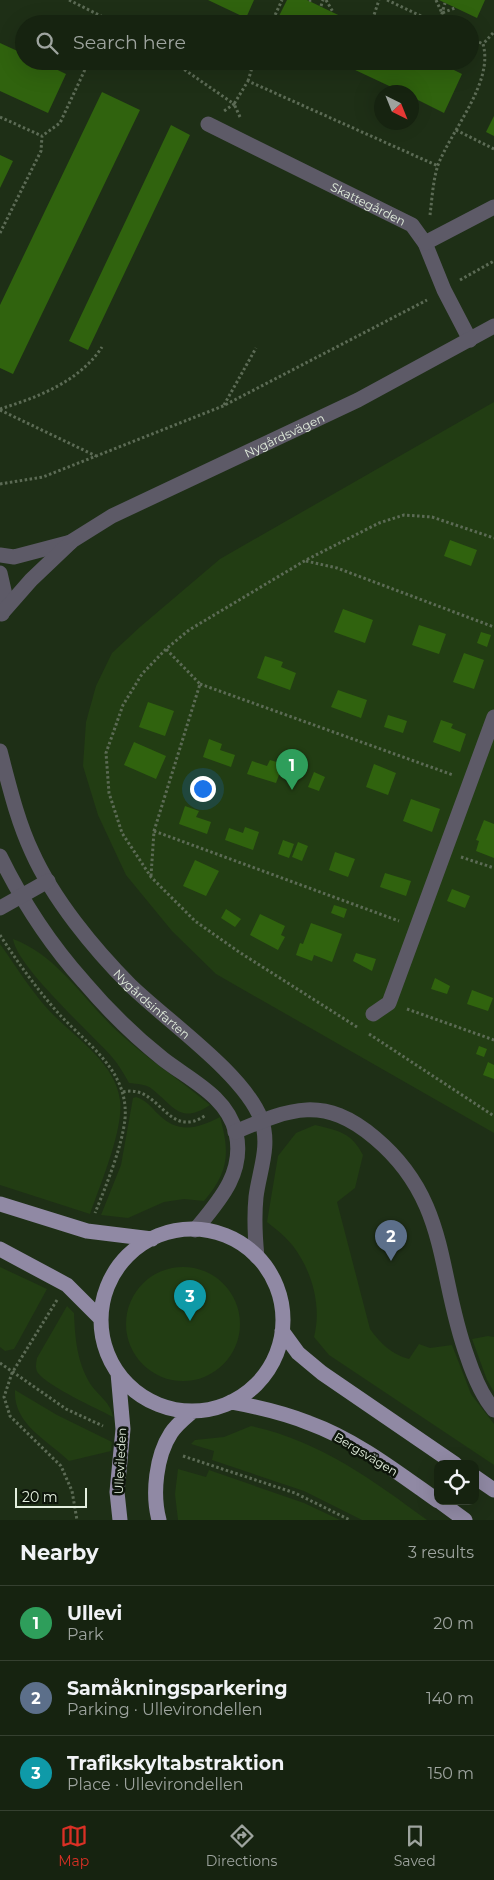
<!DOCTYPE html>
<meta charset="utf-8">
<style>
:root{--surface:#162310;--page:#1f2b19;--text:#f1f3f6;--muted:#9ea49f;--line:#354030;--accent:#d93025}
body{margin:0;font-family:Montserrat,sans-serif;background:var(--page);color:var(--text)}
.controls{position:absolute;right:15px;bottom:15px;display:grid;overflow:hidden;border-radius:10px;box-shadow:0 5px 20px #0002}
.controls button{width:45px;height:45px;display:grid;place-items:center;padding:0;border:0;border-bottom:1px solid var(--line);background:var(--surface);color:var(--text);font:25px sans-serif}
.compass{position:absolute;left:374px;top:85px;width:45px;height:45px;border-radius:50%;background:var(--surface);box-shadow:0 5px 20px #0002;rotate:137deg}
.scale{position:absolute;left:15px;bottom:12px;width:72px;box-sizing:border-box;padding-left:5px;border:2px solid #e3efde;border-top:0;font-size:14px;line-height:18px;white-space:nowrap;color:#e3efde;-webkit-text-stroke:4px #0d150a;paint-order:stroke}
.you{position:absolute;left:202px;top:788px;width:18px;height:18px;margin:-12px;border:4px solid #fff;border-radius:50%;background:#1a73e8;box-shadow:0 0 0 8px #1a73e833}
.badge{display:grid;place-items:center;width:32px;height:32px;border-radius:50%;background:var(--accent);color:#fff;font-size:16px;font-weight:700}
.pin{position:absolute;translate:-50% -41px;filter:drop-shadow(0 1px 2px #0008)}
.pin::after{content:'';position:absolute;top:26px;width:18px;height:15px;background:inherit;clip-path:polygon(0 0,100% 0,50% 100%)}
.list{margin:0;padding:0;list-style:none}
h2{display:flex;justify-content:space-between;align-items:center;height:65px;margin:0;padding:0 20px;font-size:21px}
h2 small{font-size:16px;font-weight:400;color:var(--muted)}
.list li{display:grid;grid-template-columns:32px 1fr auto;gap:15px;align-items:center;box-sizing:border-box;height:75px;padding:0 20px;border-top:1px solid var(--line)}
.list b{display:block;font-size:19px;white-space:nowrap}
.list p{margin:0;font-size:16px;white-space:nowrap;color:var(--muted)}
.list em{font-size:16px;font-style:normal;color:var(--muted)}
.icon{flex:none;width:28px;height:28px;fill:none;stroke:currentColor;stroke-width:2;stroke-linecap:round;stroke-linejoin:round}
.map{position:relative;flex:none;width:494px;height:1520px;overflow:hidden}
.search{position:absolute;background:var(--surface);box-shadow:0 5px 20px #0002;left:15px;right:15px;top:15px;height:55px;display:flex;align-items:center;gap:12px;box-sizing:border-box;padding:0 18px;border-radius:28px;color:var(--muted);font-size:19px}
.sheet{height:290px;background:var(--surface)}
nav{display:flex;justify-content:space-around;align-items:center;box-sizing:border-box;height:70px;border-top:1px solid var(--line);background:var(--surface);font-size:14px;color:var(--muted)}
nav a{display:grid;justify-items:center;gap:2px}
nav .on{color:var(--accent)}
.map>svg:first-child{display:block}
.green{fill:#223d13}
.building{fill:#30630e}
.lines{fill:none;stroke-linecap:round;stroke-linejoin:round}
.path{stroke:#5c6b55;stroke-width:3;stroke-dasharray:2.5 2.5;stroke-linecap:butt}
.minor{stroke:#5d5a67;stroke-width:15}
.major{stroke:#9089a4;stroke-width:15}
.labels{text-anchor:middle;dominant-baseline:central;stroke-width:5;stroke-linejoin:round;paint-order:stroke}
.street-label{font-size:12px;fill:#e3efde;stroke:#0d150a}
</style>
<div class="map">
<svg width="494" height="1520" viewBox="0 0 494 1520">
<rect width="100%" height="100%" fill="#1e2f16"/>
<!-- green -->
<path class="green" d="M494 402V1133L216 974 172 931 126 875 98 815 83 766 86 722 96 686 112 653 140 627 220 559Z
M13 939C57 955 84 1000 117 1031 146 1058 179 1079 210 1105 180 1125 174 1106 152 1089 146 1084 137 1084 129 1083 124 1074 119 1065 112 1057 91 1033 17 967 13 939Z
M0 944C15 965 28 986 45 1006 69 1034 115 1060 120 1100 124 1129 100 1185 90 1214L0 1185Z
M136 1097C146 1100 151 1107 158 1114 178 1134 197 1129 220 1117 230 1153 229 1172 204 1201L184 1199 164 1202 128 1218 101 1215 121 1165 133 1098Z
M315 1125C339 1131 351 1132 363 1155L355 1188 337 1202 370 1329C381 1344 391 1354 409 1359L419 1344 430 1348 452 1345 471 1394 494 1424V1465L329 1355 314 1337C322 1306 312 1271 293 1246 286 1237 276 1229 267 1222L278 1156 296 1133Z
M126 1324a57 57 0 1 1 114 0a57 57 0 1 1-114 0Z
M0 1267 47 1289 18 1342 14 1349 5 1351 0 1347Z
M67 1306 74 1313C75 1338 77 1363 91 1385 99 1396 111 1403 113 1417 96 1408 49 1387 38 1373 35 1369 36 1364 37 1358Z
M488 1336 494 1337V1392L487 1380 472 1339Z
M15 1390 57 1415 112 1442 111 1451 69 1461C47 1440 13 1424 15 1390Z
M251 1426C318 1440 373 1480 427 1520H362L304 1491 212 1460 214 1451 191 1444 195 1440 224 1437Z
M178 1469 206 1477 209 1470 304 1503 340 1520H178L175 1494Z"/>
<!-- building -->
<path class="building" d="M208 0H254L246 18Z
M287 0H307L357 24H275Z
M439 0H485L477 18Z
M0 43 24 54V61H39L66 74 48 113 0 91Z
M336 61H436L462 74 444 113 412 97V92H402Z
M102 92 140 110 13 374 0 368V305Z
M494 116V136L486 132Z
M171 125 190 135 88 350 69 341Z
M0 155 13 161 0 188Z
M450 540 477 550 471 566 444 556Z
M343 609 373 620 365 643 334 632Z
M419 625 446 634 439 654 412 645Z
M481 632 491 635 487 647 477 643Z
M464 653 484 660 474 689 453 682Z
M265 656 283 662 281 667 296 673 290 690 257 678Z
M338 690 367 700 361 718 331 707Z
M148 702 174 711 165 736 139 727Z
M388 715 407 721 403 733 384 727Z
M441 720 453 724 451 728 466 734 460 752 433 742Z
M209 739 222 744 220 750 235 755 231 767 203 757Z
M134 742 166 756 156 779 124 765Z
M270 760 283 764 276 783 247 774 252 761 267 766Z
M374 764 396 773 388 795 366 787Z
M314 772 325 777 319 791 308 787Z
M411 799 440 809 432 832 403 821Z
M185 806 199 811 196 817 211 822 207 834 179 824Z
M484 820 494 824V858L476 851 479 841 476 840Z
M245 827 259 832 253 850 225 840 229 828 243 833Z
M283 840 294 844 289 858 278 854Z
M298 842 308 846 302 861 292 857Z
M335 852 355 859 348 877 329 870Z
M195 860 219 871 206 896 183 886Z
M385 873 411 881 406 896 380 887Z
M452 889 470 896 465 908 447 901Z
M334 905 347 909 344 918 331 913Z
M226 909 241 919 235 927 221 918Z
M260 914 285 926 281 935 285 937 278 950 250 935Z
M311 923 342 934 332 962 314 955 312 961 296 955 300 943 303 944Z
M356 953 376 959 372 971 353 961Z
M435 978 450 986 447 994 431 989Z
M472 990 493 998 488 1011 467 1004Z
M479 1046 487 1049 484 1057 476 1054Z
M488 1062 494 1065V1079L483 1075Z"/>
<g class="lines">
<!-- path -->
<path class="path" d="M69 0 117 24
M326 0 333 12
M387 0 438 24
M436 0 442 13 455 8
M309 1 311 0
M321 6 323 0
M271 24 282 0
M358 24 372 21 374 24
M371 24 379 0
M439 24 445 3
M470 38 483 44
M172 61 234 104 224 111
M439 61 441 64
M248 81 254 61
M0 117 42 136
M240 117 234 104 248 81 438 166
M456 130 494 149
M430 215C432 199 433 180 438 165 452 129 494 82 483 44L494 32
M0 233 41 151 42 136 60 123 89 61
M460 280 494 261
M224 405 256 348
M0 409C38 397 79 382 102 347
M0 410 96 456
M0 484 43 477 223 406 427 300
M306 561 337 568 494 627
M200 684 453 775
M154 831 399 921
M461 857 494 868
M151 876 154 831 200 684 166 649
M0 935C18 963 37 989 59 1014 88 1045 129 1071 125 1119 122 1147 106 1186 95 1213
M407 1009 494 1040
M357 1027 239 952 195 921 151 877 122 833 109 793 106 753 123 705 142 674 166 649 189 630 306 560 379 523 404 515 432 517 494 538
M369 1034 494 1116
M123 1092C160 1083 167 1142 206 1115
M57 1300 12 1373 4 1397 10 1416 61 1466 72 1491 77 1520
M0 1363 66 1409 103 1426
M183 1456 295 1493 350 1520"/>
<!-- minor -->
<g class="minor">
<path id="s1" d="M208 124 412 225 425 243 444 290 470 340"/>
<path d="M425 243 494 207"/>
<path d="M0 555 14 557 71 542"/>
<path d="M0 573 5 595 2 614"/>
<path id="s2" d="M2 613 31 580 72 541 112 516 358 400 494 326"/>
<path id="s3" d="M0 751C9 785 17 820 32 852 53 899 94 949 130 985 167 1021 244 1074 261 1119 271 1145 259 1172 256 1197 254 1217 255 1237 257 1257"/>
<path d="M0 856C22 901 50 944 84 982 107 1009 134 1036 163 1059 190 1080 227 1096 236 1133 245 1173 219 1201 195 1230"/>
<path d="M0 908 48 881"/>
<path d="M373 1014 389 1003 494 717"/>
<path d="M235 1132C291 1108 324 1095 375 1138 450 1201 437 1274 467 1356 473 1374 481 1395 494 1410"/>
</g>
<!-- major -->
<path class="major" d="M0 1204 87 1231 152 1239
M101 1320a91 91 0 1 1 182 0a91 91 0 1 1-182 0Z
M0 1249 67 1285 101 1319
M282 1331 298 1353 322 1373 455 1464
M118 1373 123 1429 117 1492 120 1520
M231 1402C258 1407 284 1413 309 1423 356 1440 397 1472 438 1501
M475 1477 494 1490
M439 1501 465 1520
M159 1520C152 1494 156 1456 171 1433 177 1424 185 1418 193 1411"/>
</g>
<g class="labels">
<!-- street labels -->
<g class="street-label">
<text stroke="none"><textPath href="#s1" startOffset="179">Skattegården</textPath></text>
<text stroke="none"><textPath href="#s2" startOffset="338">Nygårdsvägen</textPath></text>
<text stroke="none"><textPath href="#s3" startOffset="301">Nygårdsinfarten</textPath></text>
<text transform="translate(366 1454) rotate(31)">Bergsvägen</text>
<text transform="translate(120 1461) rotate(-87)">Ullevileden</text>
</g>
</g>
</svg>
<div class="controls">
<button><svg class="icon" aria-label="locate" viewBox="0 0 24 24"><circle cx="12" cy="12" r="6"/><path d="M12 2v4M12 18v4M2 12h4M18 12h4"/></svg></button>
</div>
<svg class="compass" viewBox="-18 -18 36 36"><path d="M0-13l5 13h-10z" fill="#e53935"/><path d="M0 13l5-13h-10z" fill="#9ea49f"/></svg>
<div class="scale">20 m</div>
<div class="you"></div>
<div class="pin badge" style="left:292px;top:790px;background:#2e9e5b">1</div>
<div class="pin badge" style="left:391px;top:1261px;background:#5c6f8a">2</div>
<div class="pin badge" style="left:190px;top:1321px;background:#0f9aa8">3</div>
<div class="search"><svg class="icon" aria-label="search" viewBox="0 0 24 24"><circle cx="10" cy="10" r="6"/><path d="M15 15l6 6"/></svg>Search here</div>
</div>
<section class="sheet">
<h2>Nearby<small>3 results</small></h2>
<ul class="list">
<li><span class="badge" style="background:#2e9e5b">1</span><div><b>Ullevi</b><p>Park</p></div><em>20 m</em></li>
<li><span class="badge" style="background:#5c6f8a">2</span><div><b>Samåkningsparkering</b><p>Parking · Ullevirondellen</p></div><em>140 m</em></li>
<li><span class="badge" style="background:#0f9aa8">3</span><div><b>Trafikskyltabstraktion</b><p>Place · Ullevirondellen</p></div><em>150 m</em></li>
</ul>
</section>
<nav>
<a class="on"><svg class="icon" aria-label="map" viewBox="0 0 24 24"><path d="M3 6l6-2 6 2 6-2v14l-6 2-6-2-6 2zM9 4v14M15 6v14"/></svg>Map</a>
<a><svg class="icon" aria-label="directions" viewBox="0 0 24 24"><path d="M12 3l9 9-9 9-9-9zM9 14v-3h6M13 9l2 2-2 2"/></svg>Directions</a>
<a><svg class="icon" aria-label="saved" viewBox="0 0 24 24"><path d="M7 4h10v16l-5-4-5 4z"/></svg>Saved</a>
</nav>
